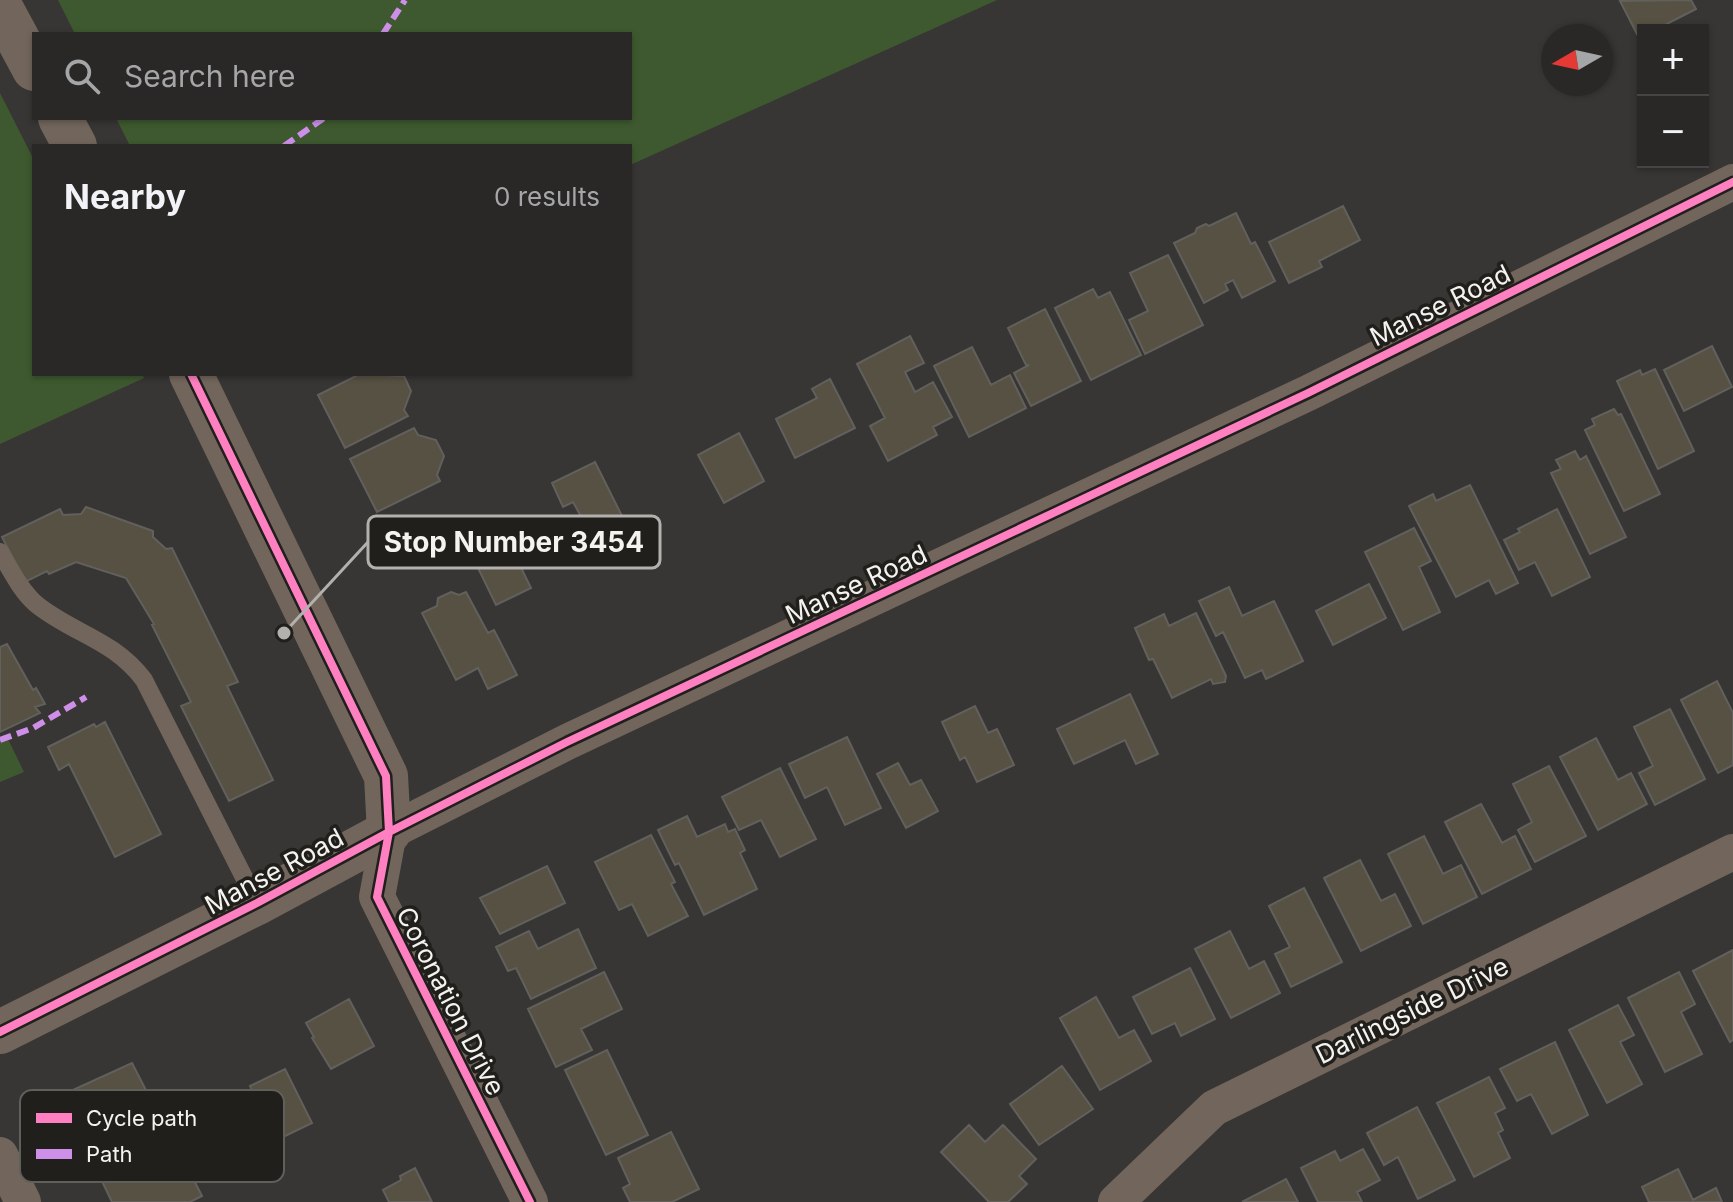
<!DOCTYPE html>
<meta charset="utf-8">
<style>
:root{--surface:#2a2827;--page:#363433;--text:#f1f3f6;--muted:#a5a6a7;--line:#464444}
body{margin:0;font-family:Inter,sans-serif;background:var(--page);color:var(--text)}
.controls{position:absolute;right:24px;top:24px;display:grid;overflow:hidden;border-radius:0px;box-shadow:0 2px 6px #0004}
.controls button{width:72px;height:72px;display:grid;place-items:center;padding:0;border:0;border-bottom:2px solid var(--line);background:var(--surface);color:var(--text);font:40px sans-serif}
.compass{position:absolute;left:1541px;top:24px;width:72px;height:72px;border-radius:50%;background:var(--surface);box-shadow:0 2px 6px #0004;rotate:261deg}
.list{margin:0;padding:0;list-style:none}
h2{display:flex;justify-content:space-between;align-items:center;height:104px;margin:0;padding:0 32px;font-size:34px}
h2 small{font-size:26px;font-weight:400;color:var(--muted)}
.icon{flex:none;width:44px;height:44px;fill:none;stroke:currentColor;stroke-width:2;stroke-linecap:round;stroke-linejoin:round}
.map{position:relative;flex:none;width:1733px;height:1202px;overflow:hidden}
.search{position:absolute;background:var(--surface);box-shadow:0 2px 6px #0004;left:32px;top:32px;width:600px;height:88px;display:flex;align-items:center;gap:20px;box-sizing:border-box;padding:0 28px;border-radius:0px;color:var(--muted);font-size:30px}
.panel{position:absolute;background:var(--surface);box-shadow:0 2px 6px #0004;left:32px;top:144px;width:600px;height:232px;border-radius:0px}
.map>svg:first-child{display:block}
.green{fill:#3e592f}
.building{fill:#575143;stroke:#61605d;stroke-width:2}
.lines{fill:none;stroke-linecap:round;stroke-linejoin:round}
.service{stroke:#72665c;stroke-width:18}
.minor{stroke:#72665c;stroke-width:36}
.tertiary{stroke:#72665c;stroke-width:44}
.quiet{stroke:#ce8fe9;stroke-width:6;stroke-dasharray:12 6;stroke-linecap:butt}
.cycleway-casing{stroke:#201f1c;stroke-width:13}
.cycleway{stroke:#ff80c0;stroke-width:8}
.labels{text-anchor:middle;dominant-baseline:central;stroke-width:7;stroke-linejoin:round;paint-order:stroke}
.street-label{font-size:26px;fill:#f5f3f0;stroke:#201f1c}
.key{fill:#201f1c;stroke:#605f5c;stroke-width:2}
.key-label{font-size:22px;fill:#f5f3f0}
.leader{fill:none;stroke:#b3b1ae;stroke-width:3}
.callout-dot{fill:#b3b1ae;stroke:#201f1c;stroke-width:3}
.callout{fill:#201f1c;stroke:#b3b1ae;stroke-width:3}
.callout-label{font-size:28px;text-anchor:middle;font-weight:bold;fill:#f5f3f0}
</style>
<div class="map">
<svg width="1733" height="1202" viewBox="0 0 1733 1202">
<rect width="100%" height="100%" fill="#383634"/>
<!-- green -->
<path class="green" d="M58 0H997L630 165V146H130L116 118H630V34H75Z
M0 93 34 160V374H142L144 378 0 444Z
M7 737 24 772 0 782V740Z"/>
<!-- building -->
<path class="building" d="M1691 0 1696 9 1655 30H1643V36L1639 38 1620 1Z
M1343 206 1360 240 1319 261 1322 267 1289 283 1269 242Z
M1236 213 1251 244 1255 242 1275 281 1242 298 1233 280 1225 284 1228 290 1204 303 1174 243 1195 233 1197 228 1206 224 1209 226Z
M1168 255 1203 325 1145 354 1129 320 1148 311 1130 273Z
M1093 289 1098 298 1110 292 1141 355 1091 380 1055 308Z
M1045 309 1081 381 1031 406 1014 373 1029 365H1026L1008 328Z
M910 336 924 363 905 372 915 392 933 382 952 417 933 427 937 435 888 461 870 426 885 418 857 364Z
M1712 346 1732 387 1684 411 1664 370Z
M972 347 991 385 1010 375 1026 408 969 437 934 366Z
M1655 369 1694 451 1658 469 1617 381 1640 370 1642 375Z
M360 374 404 376 411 391 404 410 408 416 345 448 318 395Z
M830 379 855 428 795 458 776 419 817 398 812 389Z
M1614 409 1618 415 1621 414 1660 494 1624 511 1585 430 1595 425 1592 419Z
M414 428 418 435 436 440 444 456 437 475 440 481 377 512 350 459Z
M739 433 764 481 724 503 698 455Z
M1575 451 1580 460 1586 456 1626 537 1590 554 1551 473 1561 469 1556 460Z
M595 462 632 536 598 552 596 546 581 554 569 530 584 522 573 502 563 507 552 483Z
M1470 485 1518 583 1496 594 1489 580 1456 597 1409 506 1433 494 1436 501Z
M86 507 153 531V537L166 549 172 548 238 682 227 686 273 780 229 801 181 706 191 702 152 625 154 624 126 578 76 562 49 574 47 571 25 582 2 537 60 509 63 515 81 514Z
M1557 509 1590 577 1552 596 1535 562 1519 570 1504 540 1520 532 1518 529Z
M1414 528 1431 561 1419 567 1440 612 1403 630 1365 552Z
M513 551 531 588 496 605 478 568Z
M1369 584 1386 618 1333 645 1316 611Z
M1229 587 1242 616 1274 601 1303 661 1266 679 1262 670 1245 678 1223 632 1216 636 1199 601Z
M451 592 459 595 466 592 488 633 494 630 517 675 488 689 478 668 456 680 422 613 437 606 438 598Z
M1196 613 1226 676 1225 682 1213 684 1211 679 1172 698 1153 659 1149 660 1135 628 1164 614 1169 626Z
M7 644 33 690 36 688 45 704 35 707 40 713 0 732V647Z
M1717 681 1733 713V765L1718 773 1681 700Z
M1130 694 1158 754 1136 764 1125 740 1074 764 1057 729Z
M975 706 988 733 997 729 1014 765 977 782 965 757 960 760 942 722Z
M1670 709 1705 779 1655 805 1639 773 1653 766 1634 727Z
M105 722 161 834 115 857 69 764 59 770 48 747 94 724 96 727Z
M847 737 881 808 845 825 827 787 805 798 789 764Z
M1596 738 1618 780 1631 773 1647 804 1598 830 1560 757Z
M898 763 910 785 921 780 938 811 906 828 877 774Z
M1549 766 1586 836 1535 862 1518 830 1532 822 1513 784Z
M780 768 816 839 780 857 761 820 739 830 722 797Z
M1481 804 1502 843 1515 836 1531 869 1482 894 1445 822Z
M687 816 697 837 725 824 728 832 735 829 745 850 740 853 757 889 704 915 679 863 675 865 658 830Z
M651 835 675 882 671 884 688 916 648 936 632 904 619 910 595 862Z
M1424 836 1443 874 1461 865 1477 897 1423 924 1388 854Z
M1360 860 1381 901 1395 894 1411 926 1361 951 1324 878Z
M547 866 565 903 500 934 480 898Z
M1304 888 1342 962 1291 987 1275 954 1290 947 1269 906Z
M578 929 596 968 531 999 516 968 508 971 496 947 529 931 538 949Z
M1230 931 1249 969 1264 961 1280 993 1231 1018 1195 949Z
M1733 950V1040L1730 1042 1693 971Z
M1190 968 1215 1019 1181 1036 1175 1023 1152 1034 1133 997Z
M604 972 622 1009 581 1029 592 1050 556 1067 528 1009Z
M1679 972 1695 1004 1681 1012 1702 1054 1665 1072 1628 998Z
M1096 997 1119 1038 1134 1030 1151 1061 1100 1090 1060 1018Z
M349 999 374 1046 331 1069 312 1038 314 1037 306 1023Z
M1618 1005 1634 1035 1620 1042 1642 1084 1607 1103 1569 1030Z
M1555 1042 1588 1115 1552 1134 1531 1094 1517 1101 1500 1069Z
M607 1050 648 1135 606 1155 565 1070Z
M132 1063 148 1094 144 1095 159 1123 92 1160 78 1132 93 1126 89 1118 93 1116 88 1107 73 1113 64 1094Z
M1062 1066 1093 1109 1039 1145 1010 1104Z
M285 1069 312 1123 277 1140 272 1131 265 1134 257 1118 264 1115 250 1086Z
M1489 1077 1505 1108 1495 1113 1503 1130 1498 1133 1510 1158 1474 1177 1437 1103Z
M1417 1107 1455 1180 1418 1199 1398 1157 1384 1165 1367 1133Z
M969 1125 985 1142 1003 1125 1036 1159 1019 1176 1027 1184 1008 1202H989L941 1152Z
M671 1132 699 1189 672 1202H630L623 1188 630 1184 618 1158Z
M170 1133 202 1196 190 1202H112L96 1169Z
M1363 1149 1380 1180 1357 1192 1362 1202H1318L1301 1168 1335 1151 1340 1161Z
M415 1168 432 1202H389L383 1190 401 1180 400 1176Z
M1678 1169 1693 1200 1716 1188 1722 1202H1649L1642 1187Z
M1286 1179 1298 1202H1242Z"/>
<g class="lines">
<!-- service -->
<path class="service" d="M0 552C11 570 20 590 36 604 73 634 113 639 144 680L257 903"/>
<!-- minor -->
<path class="minor" d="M0 1155 23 1202
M530 1202 377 897 389 832 567 742 1308 393 1733 182
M1116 1202 1214 1108 1733 852"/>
<!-- tertiary -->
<path class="tertiary" d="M0 6 34 69
M60 118 75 146
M0 1032 257 903 389 832 386 776 191 374"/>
<!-- quiet -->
<path class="quiet" d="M383 34 405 0
M284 146 324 118
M0 740 33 728 86 697"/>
<!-- cycleway casing -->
<g class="cycleway-casing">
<path id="cycleway" d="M191 374 386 776 389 832 377 897 530 1202
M0 1032 257 903 389 832 567 742 1308 393 1733 182"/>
</g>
<!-- cycleway -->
<use href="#cycleway" class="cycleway"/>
</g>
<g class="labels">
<!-- street labels -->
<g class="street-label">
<text transform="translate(1440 305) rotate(-26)">Manse Road</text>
<text transform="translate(856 584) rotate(-25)">Manse Road</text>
<text transform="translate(274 871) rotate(-28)">Manse Road</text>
<text transform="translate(451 1001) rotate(63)">Coronation Drive</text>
<text transform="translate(1412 1010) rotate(-26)">Darlingside Drive</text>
</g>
</g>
<!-- legend -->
<rect x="20" y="1090" width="264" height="92" rx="12" class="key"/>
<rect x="36" y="1113" width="36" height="10" fill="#ff80c0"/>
<rect x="36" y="1149" width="36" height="10" fill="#ce8fe9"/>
<g class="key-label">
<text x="86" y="1126">Cycle path</text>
<text x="86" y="1162">Path</text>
</g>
<!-- callouts -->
<path class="leader" d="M284 633L368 542"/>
<circle class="callout-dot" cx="284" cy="633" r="8"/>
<rect class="callout" x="368" y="516" width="292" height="52" rx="8"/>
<g class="callout-label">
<text x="514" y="552">Stop Number 3454</text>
</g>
</svg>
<div class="controls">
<button>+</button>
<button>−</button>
</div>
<svg class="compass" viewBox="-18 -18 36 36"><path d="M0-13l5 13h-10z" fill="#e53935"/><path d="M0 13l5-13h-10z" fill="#a5a6a7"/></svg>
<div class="search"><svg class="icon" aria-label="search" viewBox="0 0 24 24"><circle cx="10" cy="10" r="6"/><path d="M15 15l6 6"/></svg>Search here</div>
<section class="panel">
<h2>Nearby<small>0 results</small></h2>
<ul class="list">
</ul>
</section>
</div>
